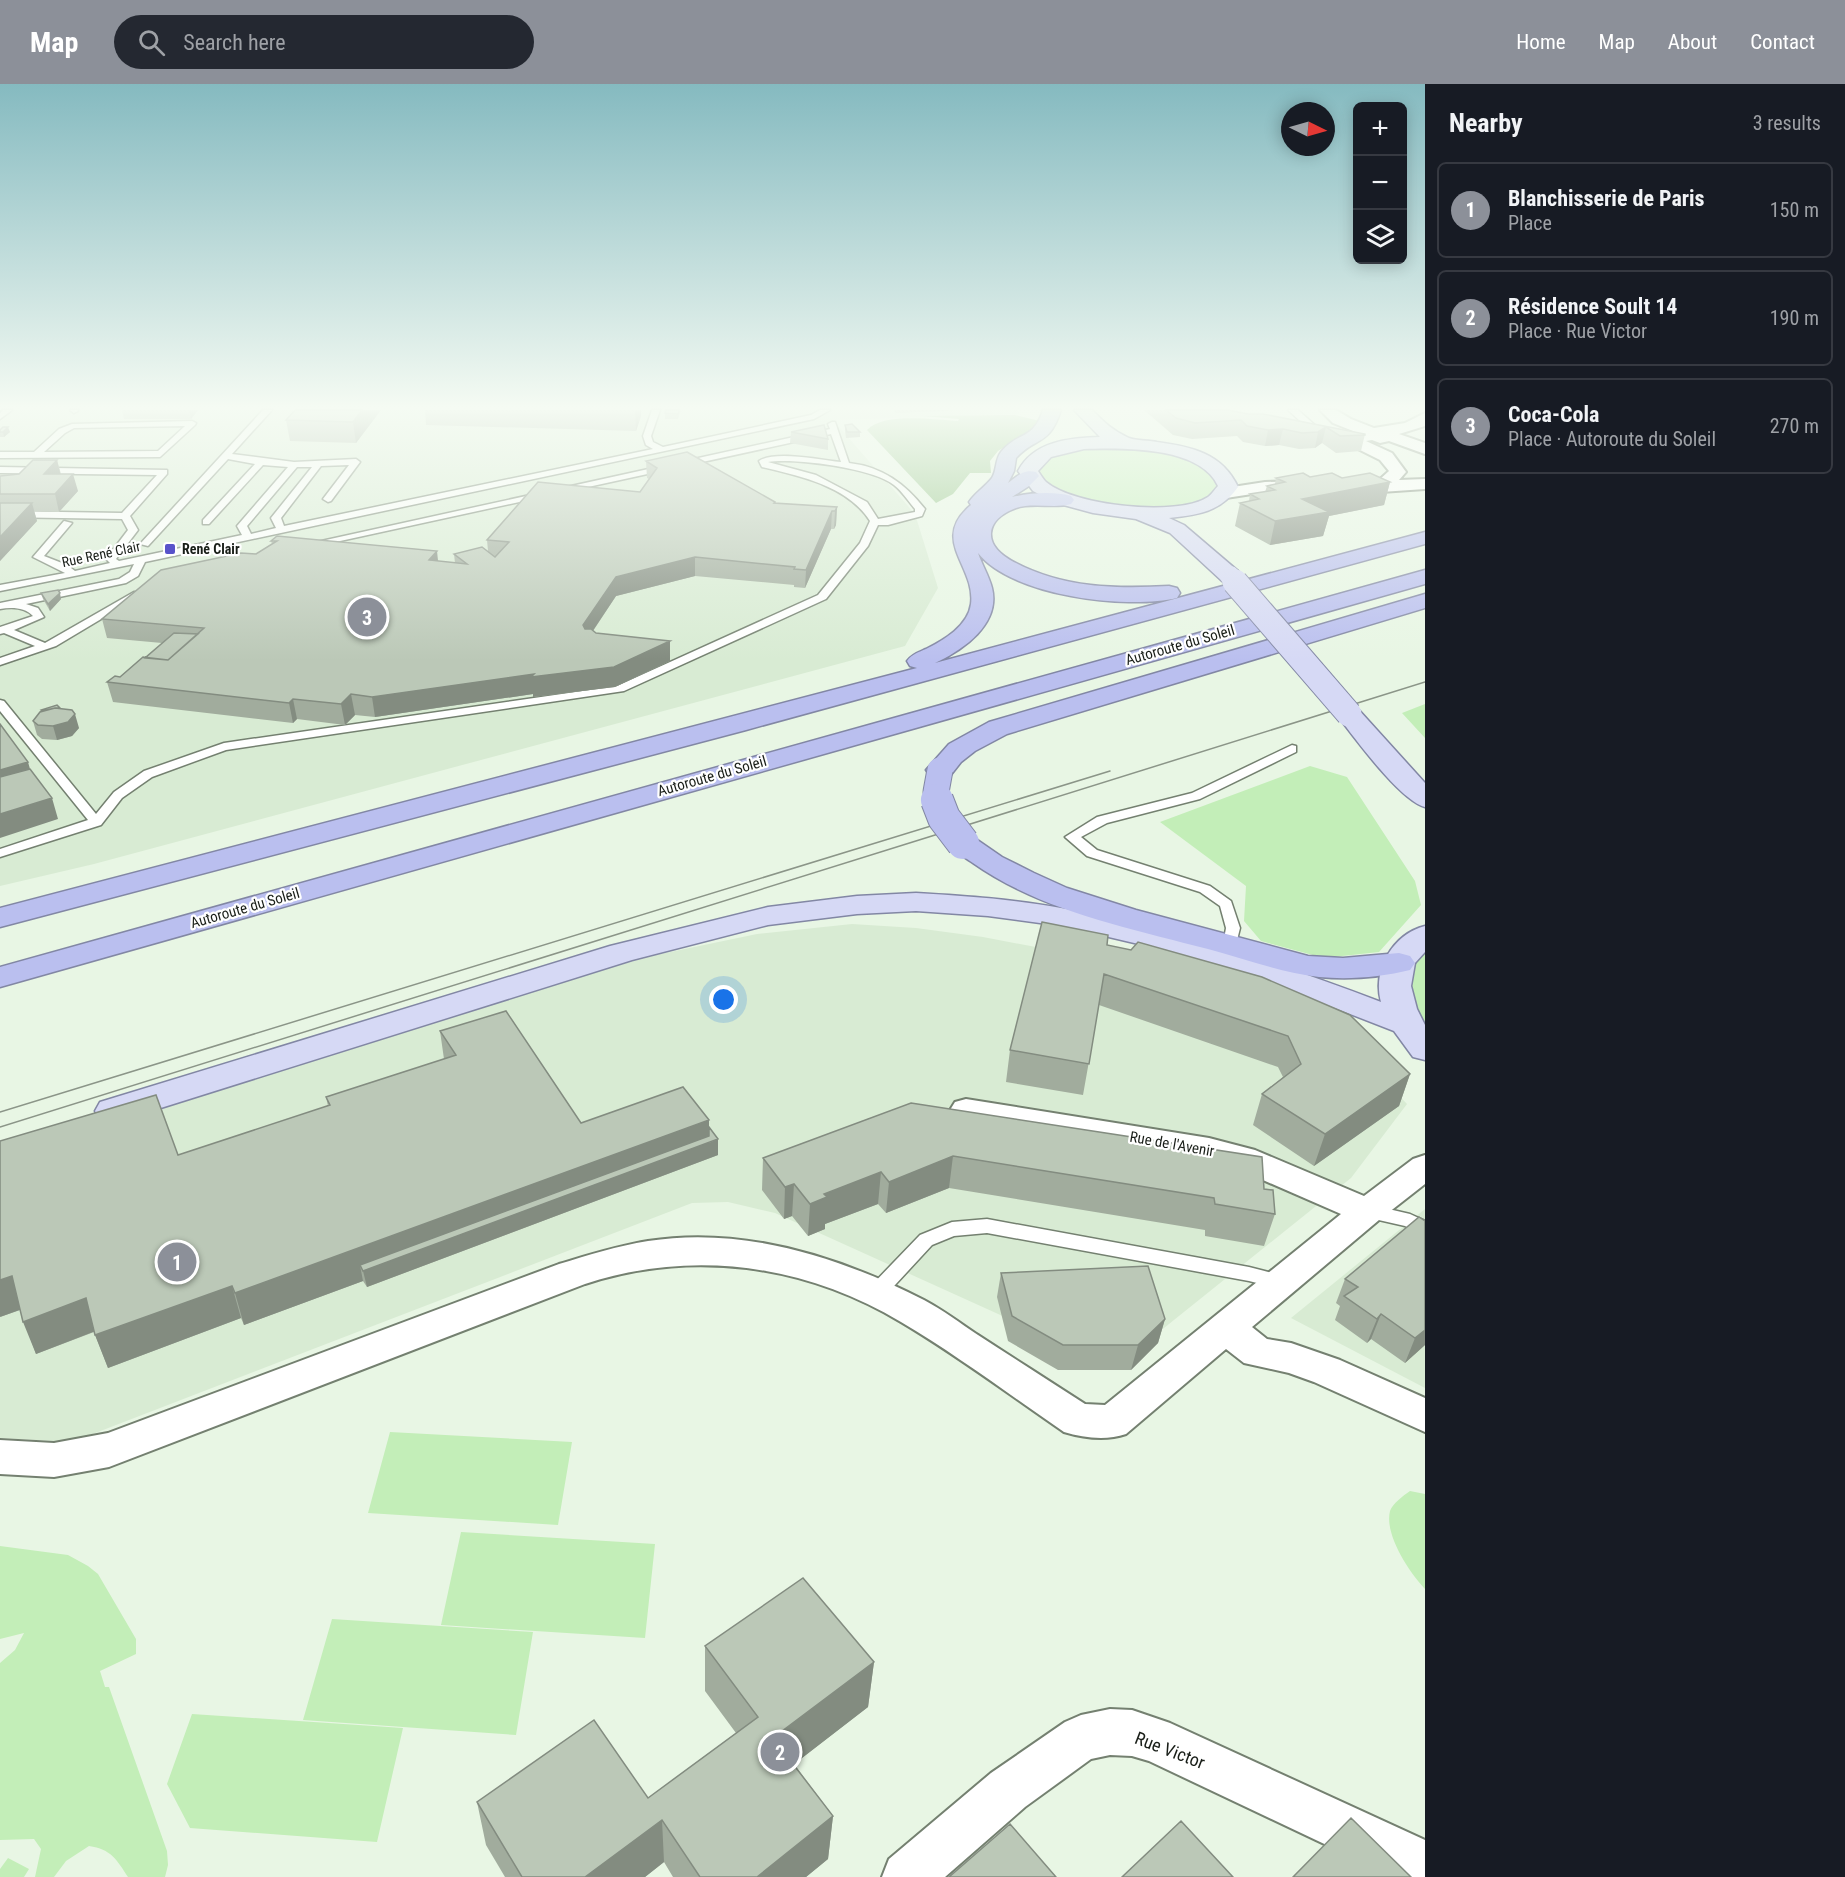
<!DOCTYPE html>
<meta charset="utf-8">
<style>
:root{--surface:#171b24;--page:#242831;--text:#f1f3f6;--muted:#9ea1a6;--line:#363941;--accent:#8c9099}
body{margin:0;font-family:"Roboto Condensed",sans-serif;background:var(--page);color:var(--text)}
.controls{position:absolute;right:18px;top:18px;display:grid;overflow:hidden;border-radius:9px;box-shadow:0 3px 15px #0003}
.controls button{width:54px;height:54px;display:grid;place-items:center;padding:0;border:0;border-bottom:2px solid var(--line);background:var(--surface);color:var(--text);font:30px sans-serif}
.compass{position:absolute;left:1281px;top:18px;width:54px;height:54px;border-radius:50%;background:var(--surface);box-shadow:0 3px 15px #0003;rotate:95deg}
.you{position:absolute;left:724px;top:916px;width:21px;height:21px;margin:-15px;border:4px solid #fff;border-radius:50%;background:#1a73e8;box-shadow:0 0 0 9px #1a73e833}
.badge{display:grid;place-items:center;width:39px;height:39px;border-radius:50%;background:var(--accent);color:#fff;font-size:20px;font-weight:700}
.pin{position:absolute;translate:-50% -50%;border:3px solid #fff;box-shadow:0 2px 6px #0006}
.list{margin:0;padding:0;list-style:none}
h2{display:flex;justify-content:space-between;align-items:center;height:78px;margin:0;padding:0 24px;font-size:26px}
h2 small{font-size:20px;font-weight:400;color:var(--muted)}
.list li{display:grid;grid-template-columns:39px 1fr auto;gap:18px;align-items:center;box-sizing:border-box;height:96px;margin:0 12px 12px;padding:0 12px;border:2px solid var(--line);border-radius:9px}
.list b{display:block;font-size:22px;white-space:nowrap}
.list p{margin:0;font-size:20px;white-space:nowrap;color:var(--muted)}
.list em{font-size:20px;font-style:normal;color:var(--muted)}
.icon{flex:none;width:33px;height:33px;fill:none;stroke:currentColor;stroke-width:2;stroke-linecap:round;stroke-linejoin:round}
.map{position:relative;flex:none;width:1425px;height:1793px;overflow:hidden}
header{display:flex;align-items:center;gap:36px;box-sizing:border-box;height:84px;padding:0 30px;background:var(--accent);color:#fff}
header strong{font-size:28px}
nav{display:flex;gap:33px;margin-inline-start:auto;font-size:21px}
.search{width:420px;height:54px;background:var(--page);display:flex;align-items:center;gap:15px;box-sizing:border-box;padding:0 21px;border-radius:33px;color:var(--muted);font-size:22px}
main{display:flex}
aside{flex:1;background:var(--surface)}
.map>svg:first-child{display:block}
.built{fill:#d8ebd3}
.green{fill:#c3eeb8}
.water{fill:#92c285}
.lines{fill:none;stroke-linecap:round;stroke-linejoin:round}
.service-casing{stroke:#748070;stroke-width:3}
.minor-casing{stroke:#748070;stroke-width:4}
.primary-casing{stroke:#8287a4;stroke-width:3}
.motorway-casing{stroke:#8287a4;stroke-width:3}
.service{fill:#fff;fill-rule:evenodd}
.minor{fill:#fff;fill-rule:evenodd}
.primary{fill:#d6d9f5;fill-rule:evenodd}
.motorway{fill:#babfef;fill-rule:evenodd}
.tram{stroke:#8b9588;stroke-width:1.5}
.primary-bridge-far1-casing{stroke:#8287a4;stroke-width:21;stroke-linecap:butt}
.primary-bridge-casing{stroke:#8287a4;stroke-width:27;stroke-linecap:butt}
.motorway-bridge-far1-casing{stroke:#8287a4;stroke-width:27;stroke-linecap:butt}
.motorway-bridge-casing{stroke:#8287a4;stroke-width:34;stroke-linecap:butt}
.primary-bridge-far1{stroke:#d6d9f5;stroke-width:20}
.primary-bridge{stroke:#d6d9f5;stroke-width:25}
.motorway-bridge-far1{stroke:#babfef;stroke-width:25}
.motorway-bridge{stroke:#babfef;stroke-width:32}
.wall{fill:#a1ac9d}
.shaded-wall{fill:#838c80}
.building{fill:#bbc8b7;stroke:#838c80;stroke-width:1.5}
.poi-dot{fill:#5852ca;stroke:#fff;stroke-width:2}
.labels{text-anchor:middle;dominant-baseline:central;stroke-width:4.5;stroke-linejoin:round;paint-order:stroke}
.far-poi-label{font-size:14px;font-weight:bold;fill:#191e18;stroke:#fff;text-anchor:start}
.far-street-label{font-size:14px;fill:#191e18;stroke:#fff}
.street-label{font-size:15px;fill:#191e18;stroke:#fff}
.near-street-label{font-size:18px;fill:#191e18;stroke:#fff}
</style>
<header>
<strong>Map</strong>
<div class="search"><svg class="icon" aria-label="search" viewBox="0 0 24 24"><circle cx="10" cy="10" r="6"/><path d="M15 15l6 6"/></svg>Search here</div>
<nav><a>Home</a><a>Map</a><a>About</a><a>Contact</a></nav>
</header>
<main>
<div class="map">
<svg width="1425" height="1793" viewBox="0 0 1425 1793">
<rect width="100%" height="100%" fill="#e8f6e4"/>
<!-- built -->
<path class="built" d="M0 326H1017L1019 330 833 336 915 430 938 504 905 562 94 780 0 802Z
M852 840 916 844 983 853 1078 871 1350 960 1407 1020 1351 1094 1159 1248 1069 1262 775 1129 728 1118 692 1119 72 1358 0 1354V1075L551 900 656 871 757 850Z
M1425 1125V1304L1291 1234Z"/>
<!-- green -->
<path class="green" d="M1113 362 1167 369 1190 376 1217 394 1218 405 1208 415 1187 422 1159 426 1095 421 1047 403 1038 392 1039 382C1058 365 1088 363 1113 362Z
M1425 620V654L1402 629Z
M1310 682 1347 693 1415 797 1421 821 1379 868 1324 874 1261 857 1244 837 1246 802 1160 738Z
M1425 867V947C1409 925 1399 885 1425 867Z
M390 1348 572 1358 558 1441 368 1429Z
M1410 1407 1425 1410V1505C1410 1489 1384 1451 1390 1427 1393 1419 1403 1412 1410 1407Z
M461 1448 655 1460 645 1554 441 1541Z
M0 1462 68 1471 88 1482 98 1490 136 1555V1570L100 1587 105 1603H109L167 1767 168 1781 165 1793H128C117 1776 111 1765 89 1762L66 1777 54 1793H35L41 1765 34 1755 0 1756V1579L15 1566 24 1549 0 1555Z
M332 1535 533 1548 516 1651 303 1636Z
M192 1630 403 1644 377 1758 190 1744 167 1700Z
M8 1774 29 1785 24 1793H0V1785Z"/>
<!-- water -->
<path class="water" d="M1015 331 1040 337 1039 341 998 367 990 377 991 389H970L953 410 936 419 867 346C884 328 934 336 958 337L959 335 923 332Z"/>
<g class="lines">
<!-- service casing -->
<g class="service-casing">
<path id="service" d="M3 326H12L0 335V329Z
M70 326H78V327L74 329Z
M263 326H272L232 370 294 378 356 375 360 378 331 417 328 418 323 415 349 381 321 382 281 434 284 442 653 365 646 361 643 352 652 326H660L651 352 653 358 663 363 811 331 820 326H830L814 335 145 478 138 492 126 499 26 520 38 524 44 533 14 546 45 559 134 508 143 510 56 562 0 581V574L35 562 4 549 0 550V543L33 532C25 523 11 523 0 525V519L119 495 130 488 134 480 0 507V501L65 489 33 473 64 437 72 439 44 472 67 481 75 487 110 479 106 475 128 446 122 435 0 433V427L122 429 157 391 0 389V383L167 386V390L130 432 138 446 116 475 119 477 242 451 237 442 288 383 263 381 209 440H203V436L255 380 228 375 148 462 140 460ZM297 383H312L271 434 276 444 251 450 247 442Z
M1288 326H1298L1325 350 1321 352 1310 346Z
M192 337 196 339 195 341 160 373 0 374V368H34L59 345 72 340ZM185 342 158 367 44 368 65 349 74 344Z
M832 338H835L849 379C883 383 905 400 925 425L922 432 888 441H878L868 462 826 515 624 607 226 666 152 693 122 714 101 741 0 773V765L88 736 0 627V616L4 617 96 730 114 708 144 687 224 659 617 602 818 511 860 459 870 437C848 402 800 392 762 383L759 377C775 366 820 376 841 378L831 350 308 464 303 461 830 345 828 340ZM768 378C795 374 872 384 894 401 902 407 909 418 915 425V428L878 435 867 418 816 391Z
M1292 661 1296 662V668L1200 715 1107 739 1081 753 1097 766 1210 802 1231 817 1240 844 1235 864 1230 865 1223 861 1226 844 1220 822 1200 808 1087 772 1065 753 1097 733 1192 709Z
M1367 1120 1410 1130 1425 1137V1153L1405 1142 1361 1132 1358 1127 1361 1122Z
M987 1135 1249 1183 1288 1193 1290 1198 1288 1203 1281 1205 1249 1197 987 1149 954 1152 932 1161 883 1214 876 1216 869 1214 867 1209 869 1204 920 1151 952 1138Z"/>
</g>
<!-- minor casing -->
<g class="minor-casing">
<path id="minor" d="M1320 326H1336L1351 335 1374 344 1405 339 1425 329V342L1399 350 1425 359V370L1389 357 1380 359 1372 356 1366 357 1392 369 1406 388 1399 396 1425 395V405L1381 408 1345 406 1343 402 1345 398 1379 396 1389 387 1380 376 1350 361 1349 354 1358 349 1333 339Z
M1305 397 1313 402 1311 406 1265 408 1226 414 1220 413 1217 409 1220 405 1226 404 1265 398Z
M966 1015 1209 1054 1255 1066 1364 1112 1413 1075 1425 1071V1100L1379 1136 1252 1243 1267 1255 1291 1259 1340 1276 1425 1314V1348L1314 1298 1289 1289 1244 1279 1226 1265 1126 1350C1106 1357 1084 1354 1064 1348 1010 1311 957 1271 901 1238 804 1180 692 1165 585 1200L109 1383 54 1393 0 1390V1356L54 1359 108 1349 559 1180C589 1171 617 1162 648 1157 743 1142 840 1173 924 1216 943 1226 960 1239 978 1251 1014 1274 1049 1297 1085 1320L1105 1321 1341 1130 1233 1083 1209 1076 955 1034 950 1026 955 1018Z
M1110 1625 1132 1626 1170 1639 1425 1756V1793H1394L1149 1677 1132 1672 1110 1671 1091 1675 1025 1723 945 1793H882L889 1775 991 1689 1065 1638 1081 1631Z"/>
</g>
<!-- primary casing -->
<g class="primary-casing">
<path id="primary" d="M1074 326H1092C1104 338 1113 347 1129 354 1137 357 1148 356 1157 358 1192 363 1222 369 1238 403 1220 428 1198 431 1169 434L1184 441 1238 487 1241 492 1238 497 1230 499 1222 497 1170 449 1136 435 1093 429 1056 419 1033 407 1018 387C1034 357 1069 354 1100 353ZM1084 365C1122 364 1200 362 1218 402 1215 405 1212 410 1208 413 1178 433 1074 422 1046 398 1043 395 1040 390 1038 387L1051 373Z
M1349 622 1358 625 1425 699V723C1401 717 1357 657 1340 635L1336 630 1340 625Z
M916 809C965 812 1013 815 1061 824 1170 843 1278 879 1381 918 1372 886 1393 850 1425 842V868L1415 879 1411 902 1417 925 1425 941V976L1413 973 1394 947 1327 921 1164 866 1062 842 988 832 916 827 857 830 768 841 632 876 113 1039 100 1036 95 1027 100 1018 610 862 768 823 857 812Z"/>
</g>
<!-- motorway casing -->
<g class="motorway-casing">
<path id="motorway" d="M1043 326H1061C1049 363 1036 352 1016 374L1014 387 1008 399C1018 392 1023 385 1036 388L1039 392 1029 402 1012 413C1030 409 1053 407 1071 412L1074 416 1071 420C1053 425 1034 418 1016 424 1005 428 992 436 991 449 990 463 1004 473 1016 479 1064 504 1116 505 1169 502L1177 504 1180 509 1177 514C1126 526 1012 512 978 469 982 481 989 492 992 504 1001 540 963 566 935 579L1425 448V460L746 646 0 843V824L917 584 910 582 907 577C912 570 919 568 926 565 944 556 968 542 971 520 976 482 929 456 971 421L969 418C975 409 985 403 992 394 997 386 995 376 1001 368 1018 347 1033 357 1043 326Z
M1425 486V500L0 903V883Z
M1425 510V524L1007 650 975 667 961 678 950 692 940 694 930 692 926 686 949 660 989 638Z
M963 750 973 753 1002 773 1034 789 1067 804 1136 826 1308 872 1343 874 1399 869 1410 872 1415 879 1410 886C1382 893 1349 896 1319 893 1282 889 1245 875 1208 865 1129 844 1041 827 973 779 964 773 955 768 948 759L953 753Z"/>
</g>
<!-- service -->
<use href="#service" class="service"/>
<!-- minor -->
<use href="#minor" class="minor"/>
<!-- primary -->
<use href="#primary" class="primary"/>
<!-- motorway -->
<use href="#motorway" class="motorway"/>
<!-- tram -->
<path class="tram" d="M0 1028 1110 687
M0 1043 1425 598"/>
<!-- primary-bridge-far1 casing -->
<g class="primary-bridge-far1-casing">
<path id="primary-bridge-far1" d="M1230 492 1236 499"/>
</g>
<!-- primary-bridge casing -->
<g class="primary-bridge-casing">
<path id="primary-bridge" d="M1235 498 1349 630"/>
</g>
<!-- motorway-bridge-far1 casing -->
<g class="motorway-bridge-far1-casing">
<path id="motorway-bridge-far1" d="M938 718 936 708 940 686"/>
</g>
<!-- motorway-bridge casing -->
<g class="motorway-bridge-casing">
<path id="motorway-bridge" d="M937 716 944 734 963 759"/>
</g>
<!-- primary-bridge-far1 -->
<use href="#primary-bridge-far1" class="primary-bridge-far1"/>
<!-- primary-bridge -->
<use href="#primary-bridge" class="primary-bridge"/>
<!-- motorway-bridge-far1 -->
<use href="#motorway-bridge-far1" class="motorway-bridge-far1"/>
<!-- motorway-bridge -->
<use href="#motorway-bridge" class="motorway-bridge"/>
</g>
<!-- wall -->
<path class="wall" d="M122 326H198L191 335H124Z
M381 326 356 359 290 357 286 336Z
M425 326H641V332L636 347 426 341Z
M681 326 678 335H665V329Z
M894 326H967L896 329Z
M1144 326H1228L1248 330H1263L1365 350 1361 367 1336 369 1322 359 1315 364 1299 365 1279 361 1265 362 1243 358 1237 352 1192 355 1173 351Z
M845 341 860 348V353L846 354 845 347Z
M0 346 10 348 4 353H0Z
M791 348 828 355V366L790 359Z
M57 376 61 390 78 407 59 428 34 427 37 437 0 477V392L19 390Z
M646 377 775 418V419L837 423 836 441 834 445H831L805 504 794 503V501L695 492 616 512 593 547 596 549 670 557V577L615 603 533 613V610L375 633 355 631 345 641 297 635 293 639 113 618 107 598 120 593 145 574 162 559 107 554 102 535 256 470 272 460 271 457 455 479 454 470 488 467 487 456 640 408 649 395 647 394Z
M1310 393 1342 394 1390 398 1384 421 1329 432 1323 452 1270 461 1235 442 1240 419 1249 417 1250 410 1265 408 1267 402 1275 400 1276 394Z
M41 509 61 515 50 527 43 515Z
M41 626 79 644 72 652 57 656 42 655 37 651 33 637 41 628Z
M1107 861 1410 990 1399 1022 1314 1082 1253 1041 1262 1010 1283 993 1278 983 1099 921 1083 1011 1006 998 1010 966Z
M440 947 581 1039 709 1036V1043L718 1055V1071L367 1203 363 1197 244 1241 241 1234 108 1284 94 1248 36 1270 20 1226 0 1233 178 1071 328 1022 326 1013 444 975Z
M911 1019 1275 1130 1264 1162 1205 1152V1146L949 1104 886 1129 878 1120 825 1140V1145L808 1152 792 1132 784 1135 762 1106 763 1074Z
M1425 1137V1261L1405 1279 1371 1255 1367 1259 1335 1236 1340 1222 1336 1219 1345 1195Z
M1001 1189 1165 1235 1158 1259 1131 1286H1058L1008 1257 997 1213Z
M705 1562 874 1578 868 1623 794 1680 833 1732 828 1775 806 1793H673L664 1778 645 1793H505L486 1761 477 1718 648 1714 736 1649 705 1607Z"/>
<!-- shaded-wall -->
<path class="shaded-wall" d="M189 326H198L191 335Z
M362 326H381L356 359 353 338Z
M635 326H641V332L636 347Z
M8 343 10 348 4 353 3 348Z
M1326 343 1322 359 1315 364 1318 348Z
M1283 345 1279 361 1265 362 1268 346Z
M57 376 61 393 44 390Z
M73 390 78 407 59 428 55 410Z
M1390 398 1384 421 1329 432 1323 452 1270 461 1275 437 1302 415Z
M32 419 37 437 0 477V453Z
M837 423 836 441 834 445 835 427Z
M832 427 831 445 805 504 806 486Z
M437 467 439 486 429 476Z
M695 473V492L616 512 584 560 583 541 616 493Z
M60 509 61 515 50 527 48 520Z
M670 557V577L615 603 533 613V610L375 633 372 613Z
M351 610 355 631 345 641 341 620Z
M293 615 297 635 293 639 289 619Z
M75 630 79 644 72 652 57 656 53 642Z
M28 678 36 706 0 717V686Z
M52 714 58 735 0 754V730Z
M1410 990 1399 1022 1314 1082 1325 1050Z
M709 1036V1059L718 1055V1071L367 1203 363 1187 360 1181 363 1197 244 1241 235 1209Z
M953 1072 949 1104 886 1129 889 1098Z
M881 1088 878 1120 825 1140V1145L808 1152 810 1120 824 1110Z
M794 1100 792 1132 784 1135 785 1103Z
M12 1192 25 1224 0 1233V1196Z
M232 1202 241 1234 108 1284 95 1251Z
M86 1214 98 1246 36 1270 23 1238Z
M1381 1230 1371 1255 1367 1259 1377 1235Z
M1165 1235 1158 1259 1131 1286 1138 1261Z
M1425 1246V1261L1405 1279 1415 1254Z
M874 1578 868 1623 771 1698 773 1654Z
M833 1732 828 1775 806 1793H757Z
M662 1736 664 1778 645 1793H585Z"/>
<!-- building -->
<path class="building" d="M295 326H362L353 338 286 336Z
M666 326H679L678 330 665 329Z
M1166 326H1228L1248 330H1263L1365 350V351L1340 352 1326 343 1318 348 1302 349 1283 345 1268 346 1247 342 1241 336 1195 339 1176 334Z
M852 340 860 348H847L845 341Z
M824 341 828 355 791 348Z
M3 343H8L3 348H0V346Z
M687 368 775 418 774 419 837 423 835 427H832L806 486 794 485 795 483 695 473 616 493 583 541 585 545H591L596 549 670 557 614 583 531 593 534 590 372 613 351 610 341 620 293 615 289 619 107 598 115 592 120 593 143 573 168 576 204 544 102 535 161 486 241 469 256 470 277 457H271L277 452 437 467 429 476 467 480 454 470 482 463 495 473 509 458 487 456 538 398 640 408 657 384 646 377Z
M33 376H57L44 390H73L55 410H0V392L19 390Z
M1303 389 1310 393 1332 389 1342 394 1370 389 1390 398 1302 415 1329 428 1275 437 1240 419 1259 415 1250 410 1275 406 1267 402 1285 398 1276 394Z
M0 419H32L0 453Z
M58 506 60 509 48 520 41 509Z
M174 549 198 550 168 576 145 574Z
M57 621 60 624H55L42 627 41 626Z
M55 624 72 626 75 630 68 638 53 642 38 641 33 637 40 628Z
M0 640 28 678 0 686Z
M30 685 52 714 0 730V693Z
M1042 838 1108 851 1107 861 1131 866 1138 858 1262 893 1350 931 1410 990 1325 1050 1262 1010 1301 980 1288 952 1104 890 1089 980 1010 966Z
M506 927 581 1039 683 1003 709 1036 235 1209 232 1202 95 1251 86 1214 23 1238 12 1192 0 1196V1057L156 1011 178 1071 330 1021 326 1013 456 971 440 947Z
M911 1019 1262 1073 1264 1105 1273 1106 1275 1130 1215 1120 1214 1114 953 1072 889 1098 881 1088 824 1110 827 1113 810 1120 794 1100 785 1103 763 1074Z
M709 1043 718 1055 363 1187 360 1181 709 1052Z
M1419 1133 1425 1137V1246L1415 1254 1381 1230 1377 1235 1344 1212 1358 1203 1345 1195Z
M1148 1182 1165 1235 1138 1261H1063L1012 1232 1001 1189Z
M803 1494 874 1578 773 1654 833 1732 757 1793H700L662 1736 585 1793H522L477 1718 594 1636 648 1714 758 1633 705 1562Z
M1351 1734 1411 1793H1293Z
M1181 1737 1233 1793H1122Z
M1010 1740 1056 1793H949Z"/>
<!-- sky -->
<linearGradient id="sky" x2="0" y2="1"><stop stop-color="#85bac0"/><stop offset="0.56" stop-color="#f5fbf3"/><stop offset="1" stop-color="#f5fbf3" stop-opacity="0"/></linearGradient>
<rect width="1425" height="577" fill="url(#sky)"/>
<!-- markers -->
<rect class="poi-dot" x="164" y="459" width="12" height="12" rx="3"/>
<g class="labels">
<!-- far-poi labels -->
<g class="far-poi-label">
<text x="182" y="465">René Clair</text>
</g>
<!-- far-street labels -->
<g class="far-street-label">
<text transform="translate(101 470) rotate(-12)">Rue René Clair</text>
</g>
<!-- street labels -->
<g class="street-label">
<text transform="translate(1180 561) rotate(-16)">Autoroute du Soleil</text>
<text transform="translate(712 692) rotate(-16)">Autoroute du Soleil</text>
<text transform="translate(245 824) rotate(-16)">Autoroute du Soleil</text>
<text transform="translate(1172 1060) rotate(10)">Rue de l'Avenir</text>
</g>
<!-- near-street labels -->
<g class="near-street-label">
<text transform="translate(1170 1666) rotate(21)">Rue Victor</text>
</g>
</g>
</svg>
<div class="controls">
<button>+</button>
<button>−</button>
<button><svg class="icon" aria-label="layers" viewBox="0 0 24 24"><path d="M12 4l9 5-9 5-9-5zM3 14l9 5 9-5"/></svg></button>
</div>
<svg class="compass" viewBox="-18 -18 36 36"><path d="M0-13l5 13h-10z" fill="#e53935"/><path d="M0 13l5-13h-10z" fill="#9ea1a6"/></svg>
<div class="you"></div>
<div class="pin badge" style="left:177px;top:1178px">1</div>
<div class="pin badge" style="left:780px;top:1668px">2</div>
<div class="pin badge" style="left:367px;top:533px">3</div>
</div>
<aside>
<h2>Nearby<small>3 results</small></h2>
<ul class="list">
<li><span class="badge">1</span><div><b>Blanchisserie de Paris</b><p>Place</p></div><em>150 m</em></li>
<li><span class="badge">2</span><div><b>Résidence Soult 14</b><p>Place · Rue Victor</p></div><em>190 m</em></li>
<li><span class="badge">3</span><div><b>Coca-Cola</b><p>Place · Autoroute du Soleil</p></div><em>270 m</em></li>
</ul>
</aside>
</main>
